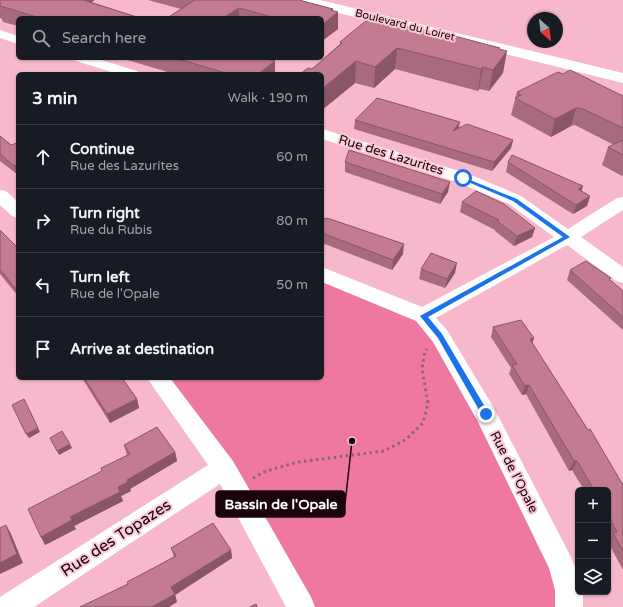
<!DOCTYPE html>
<meta charset="utf-8">
<style>
:root{--surface:#171b24;--page:#20242c;--text:#f1f3f6;--muted:#9ea1a6;--line:#363941}
body{margin:0;font-family:"Varela Round",sans-serif;background:var(--page);color:var(--text)}
.controls{position:absolute;right:12px;bottom:12px;display:grid;overflow:hidden;border-radius:6px;box-shadow:0 1px 3px #0004}
.controls button{width:36px;height:36px;display:grid;place-items:center;padding:0;border:0;border-bottom:1px solid var(--line);background:var(--surface);color:var(--text);font:20px sans-serif}
.compass{position:absolute;left:527px;top:12px;width:36px;height:36px;border-radius:50%;background:var(--surface);box-shadow:0 1px 3px #0004;rotate:152deg}
.stop{position:absolute;width:12px;height:12px;margin:-9px;border:3px solid #1a73e8;border-radius:50%;background:#fff}
.stop.end{background:#1a73e8;border-color:#fff;box-shadow:0 1px 4px #0008}
.list{margin:0;padding:0;list-style:none}
h2{display:flex;justify-content:space-between;align-items:center;height:52px;margin:0;padding:0 16px;font-size:17px}
h2 small{font-size:13px;font-weight:400;color:var(--muted)}
.list li{display:grid;grid-template-columns:26px 1fr auto;gap:12px;align-items:center;box-sizing:border-box;height:64px;padding:0 16px;border-top:1px solid var(--line)}
.list b{display:block;font-size:15px;white-space:nowrap}
.list p{margin:0;font-size:13px;white-space:nowrap;color:var(--muted)}
.list em{font-size:13px;font-style:normal;color:var(--muted)}
.icon{flex:none;width:22px;height:22px;fill:none;stroke:currentColor;stroke-width:2;stroke-linecap:round;stroke-linejoin:round}
.map{position:relative;flex:none;width:623px;height:607px;overflow:hidden}
.search{position:absolute;background:var(--surface);box-shadow:0 1px 3px #0004;left:16px;top:16px;width:308px;height:44px;display:flex;align-items:center;gap:10px;box-sizing:border-box;padding:0 14px;border-radius:6px;color:var(--muted);font-size:15px}
.panel{position:absolute;background:var(--surface);box-shadow:0 1px 3px #0004;left:16px;top:72px;width:308px;height:308px;border-radius:6px}
.map>svg:first-child{display:block}
.green{fill:#ef78a0}
.lines{fill:none;stroke-linecap:round;stroke-linejoin:round}
.path{stroke:#8f6371;stroke-width:3;stroke-dasharray:2.5 3.5;stroke-linecap:butt}
.street{fill:#fff;fill-rule:evenodd}
.secondary{fill:#fff;fill-rule:evenodd}
.wall{fill:#a86a7d}
.shaded-wall{fill:#885666}
.building{fill:#c37b91;stroke:#885666}
.route{fill:#1a73e8}
.labels{text-anchor:middle;dominant-baseline:central;stroke-width:4;stroke-linejoin:round;paint-order:stroke}
.far-street-label{font-size:11px;fill:#1b030b;stroke:#facad7}
.street-label{font-size:13px;fill:#1b030b;stroke:#facad7}
.near-street-label{font-size:16px;fill:#1b030b;stroke:#facad7}
.leader{fill:none;stroke:#1b030b;stroke-width:1.5}
.callout-dot{fill:#1b030b;stroke:#facad7;stroke-width:1.5}
.callout{fill:#1b030b;stroke:#1b030b;stroke-width:1.5}
.callout-label{font-size:14px;text-anchor:middle;font-weight:bold;fill:#fff}
</style>
<div class="map">
<svg width="623" height="607" viewBox="0 0 623 607">
<rect width="100%" height="100%" fill="#f6b8ca"/>
<!-- green -->
<path class="green" d="M322 274 423 316 440 336 569 607H301L158 378H322Z"/>
<g class="lines">
<!-- path -->
<path class="path" d="M253 478 266 471 298 462 384 451 405 440 423 423 428 403 422 369 425 351 427 349"/>
<!-- street -->
<path class="street" d="M0 30 18 36V44L0 38Z
M74 58H95L137 71 139 74H118L76 61Z
M322 129 469 174 521 196 568 229 617 198 623 197V210L581 237 623 267V283L616 281 567 245 436 318 447 330 494 408 571 557 578 575V592H583V607H555V590L549 568 477 420 433 342 416 321 322 282V267L422 307 554 237 509 204 457 182 322 139Z
M0 190 6 191 18 202V218L12 216 0 205Z
M147 378H170L233 461 311 597 315 607H286L220 484 34 607H0V597L208 465Z"/>
<!-- secondary -->
<path class="secondary" d="M296 0H320L623 73V83L298 3Z"/>
</g>
<!-- wall -->
<path class="wall" d="M0 0H95L91 2 140 18H18V26L3 22 2 19 0 18Z
M148 0H299L333 9V11L338 29 322 41V18H167L181 9Z
M442 35 500 48V50L503 73 489 91 479 89 478 91 395 69 374 88 355 83 322 110V74L312 69 340 44V42Z
M121 58H263L275 61V74H174Z
M563 74 623 96V175L622 176 602 165 608 147 614 145 575 125 571 126 551 137 511 115 517 92Z
M355 120 459 128 513 140 511 148 492 171 354 129Z
M0 136 11 145 18 144V175L0 161Z
M345 162 448 192 440 204 345 172Z
M508 162 583 186 581 191 590 196 587 206 573 214 506 172Z
M462 202 535 228 532 237 514 246 495 231V230L460 212Z
M322 218 326 219 403 254 392 270 322 243Z
M0 230 18 248V296L0 274Z
M421 269 455 273 445 288 419 279Z
M570 270 610 280 623 291V330L567 280Z
M493 327 532 344 623 485V570L608 542 610 538 608 535V490H584L572 470 569 471 526 394 522 395 509 374 511 368 491 337Z
M82 378H122L137 399 139 408 110 423Z
M124 445 175 452 177 461 130 489 131 491 121 496 123 501 74 526 76 529 45 545 102 471 127 455Z
M171 548 231 550 232 558 175 595 177 602 128 584 174 557Z"/>
<!-- shaded-wall -->
<path class="shaded-wall" d="M71 0H95L74 12Z
M239 8V18H223Z
M333 9V16L338 12V29L322 41V25L331 10Z
M397 48 395 69 374 88 375 67Z
M500 48 497 65 507 51 503 73 489 91 493 70 499 49Z
M275 61V74H258Z
M356 61 355 83 322 110V89Z
M483 67 479 89 478 91 481 69Z
M576 108 571 126 551 137 555 119Z
M460 122 458 131H453Z
M513 140 511 148 492 171 494 162Z
M16 165 18 169V175L14 166Z
M450 182 448 192 440 204 442 194Z
M583 186 580 196 578 189Z
M590 196 587 206 573 214 576 205Z
M535 228 532 237 514 246 517 236Z
M404 244 403 254 392 270 393 260Z
M457 263 455 273 445 288 447 279Z
M534 338 531 348 530 339Z
M529 385 526 394 522 395 525 386Z
M137 399 139 408 110 423 107 414Z
M38 428 40 432 29 438 26 434Z
M70 444 72 448 59 455 57 451Z
M175 452 177 461 130 489 131 491 121 496 123 501 74 526 76 529 45 545 41 537 70 517 118 487 127 480Z
M574 461H577L572 470 569 471Z
M6 525 11 534 23 563 0 574V563Z
M231 550 232 558 175 595 177 602 169 607H152L171 587Z"/>
<!-- building -->
<path class="building" d="M0 0H83L140 18H40L0 6V4H1L0 3Z
M195 0H299L333 9 331 10 338 12 322 25V18H276L239 8 223 18H167Z
M375 18 442 35 444 33 466 39 500 48 499 49 507 51 493 70 483 67 481 69 397 48 375 67 356 61 322 89V74H300L308 68 312 69 342 43 340 42 367 20 372 21Z
M175 58H263L275 61 258 74H229Z
M570 70 623 96V128L581 108H576L555 119 515 98 521 95 517 92 558 72 563 74Z
M377 98 460 122 453 131 467 124 513 140 494 162 355 120Z
M0 136 11 145 17 143 18 144V166L16 165 14 166 0 154Z
M623 140V155L608 147Z
M349 150 450 182 442 194 345 162Z
M512 155 583 186 578 189 590 196 576 205 508 162Z
M476 191 504 204 535 228 517 236 497 221 499 220 462 202Z
M322 218 326 219 327 218 404 244 393 260 322 233Z
M0 230 18 248V292L0 269Z
M431 253 457 263 447 279 421 269Z
M586 261 611 278 609 279 623 291V317L570 270Z
M521 320 534 338 530 339 533 344 588 430 590 429 623 485V551L613 533 617 532 610 519H611L608 513V490H594L577 461H574L529 385 525 386 512 365 517 364 493 327Z
M84 378H122L137 399 107 414Z
M24 399 38 428 26 434 12 405Z
M157 427 175 452 127 480 128 482 118 487 120 492 70 517 72 520 41 537 28 509 102 471 101 468 130 454 124 445Z
M62 431 70 444 57 451 50 438Z
M213 523 231 550 171 587 175 594 152 607H80L128 584 127 582 176 556 171 548Z
M6 525 17 554 0 563V528Z
M256 604 257 607H250Z"/>
<!-- route -->
<path class="route" d="M463 177 517 199 570 237 428 317 442 334 488 412 489 414 486 418 483 417 438 338 420 316 563 237 513 201 461 179V178Z"/>
<g class="labels">
<!-- far-street labels -->
<g class="far-street-label">
<text transform="translate(405 25) rotate(14)">Boulevard du Loiret</text>
</g>
<!-- street labels -->
<g class="street-label">
<text transform="translate(391 155) rotate(17)">Rue des Lazurites</text>
<text transform="translate(514 472) rotate(63)">Rue de l'Opale</text>
</g>
<!-- near-street labels -->
<g class="near-street-label">
<text transform="translate(116 538) rotate(-33)">Rue des Topazes</text>
</g>
</g>
<!-- callouts -->
<path class="leader" d="M352 441L345 504"/>
<circle class="callout-dot" cx="352" cy="441" r="4"/>
<rect class="callout" x="216" y="491" width="129" height="26" rx="4"/>
<g class="callout-label">
<text x="281" y="509">Bassin de l'Opale</text>
</g>
</svg>
<div class="controls">
<button>+</button>
<button>−</button>
<button><svg class="icon" aria-label="layers" viewBox="0 0 24 24"><path d="M12 4l9 5-9 5-9-5zM3 14l9 5 9-5"/></svg></button>
</div>
<svg class="compass" viewBox="-18 -18 36 36"><path d="M0-13l5 13h-10z" fill="#e53935"/><path d="M0 13l5-13h-10z" fill="#9ea1a6"/></svg>
<div class="stop" style="left:463px;top:178px"></div>
<div class="stop end" style="left:486px;top:414px"></div>
<div class="search"><svg class="icon" aria-label="search" viewBox="0 0 24 24"><circle cx="10" cy="10" r="6"/><path d="M15 15l6 6"/></svg>Search here</div>
<section class="panel">
<h2>3 min<small>Walk · 190 m</small></h2>
<ul class="list">
<li><svg class="icon" aria-label="ahead" viewBox="0 0 24 24"><path d="M12 20V5M6 11l6-6 6 6"/></svg><div><b>Continue</b><p>Rue des Lazurites</p></div><em>60 m</em></li>
<li><svg class="icon" aria-label="right" viewBox="0 0 24 24"><path d="M7 20v-9h11M14 6l5 5-5 5"/></svg><div><b>Turn right</b><p>Rue du Rubis</p></div><em>80 m</em></li>
<li><svg class="icon" aria-label="left" viewBox="0 0 24 24"><path d="M17 20v-9H6M10 6l-5 5 5 5"/></svg><div><b>Turn left</b><p>Rue de l'Opale</p></div><em>50 m</em></li>
<li><svg class="icon" aria-label="arrive" viewBox="0 0 24 24"><path d="M6 21V4h12l-3 4 3 4H6"/></svg><div><b>Arrive at destination</b></div></li>
</ul>
</section>
</div>
